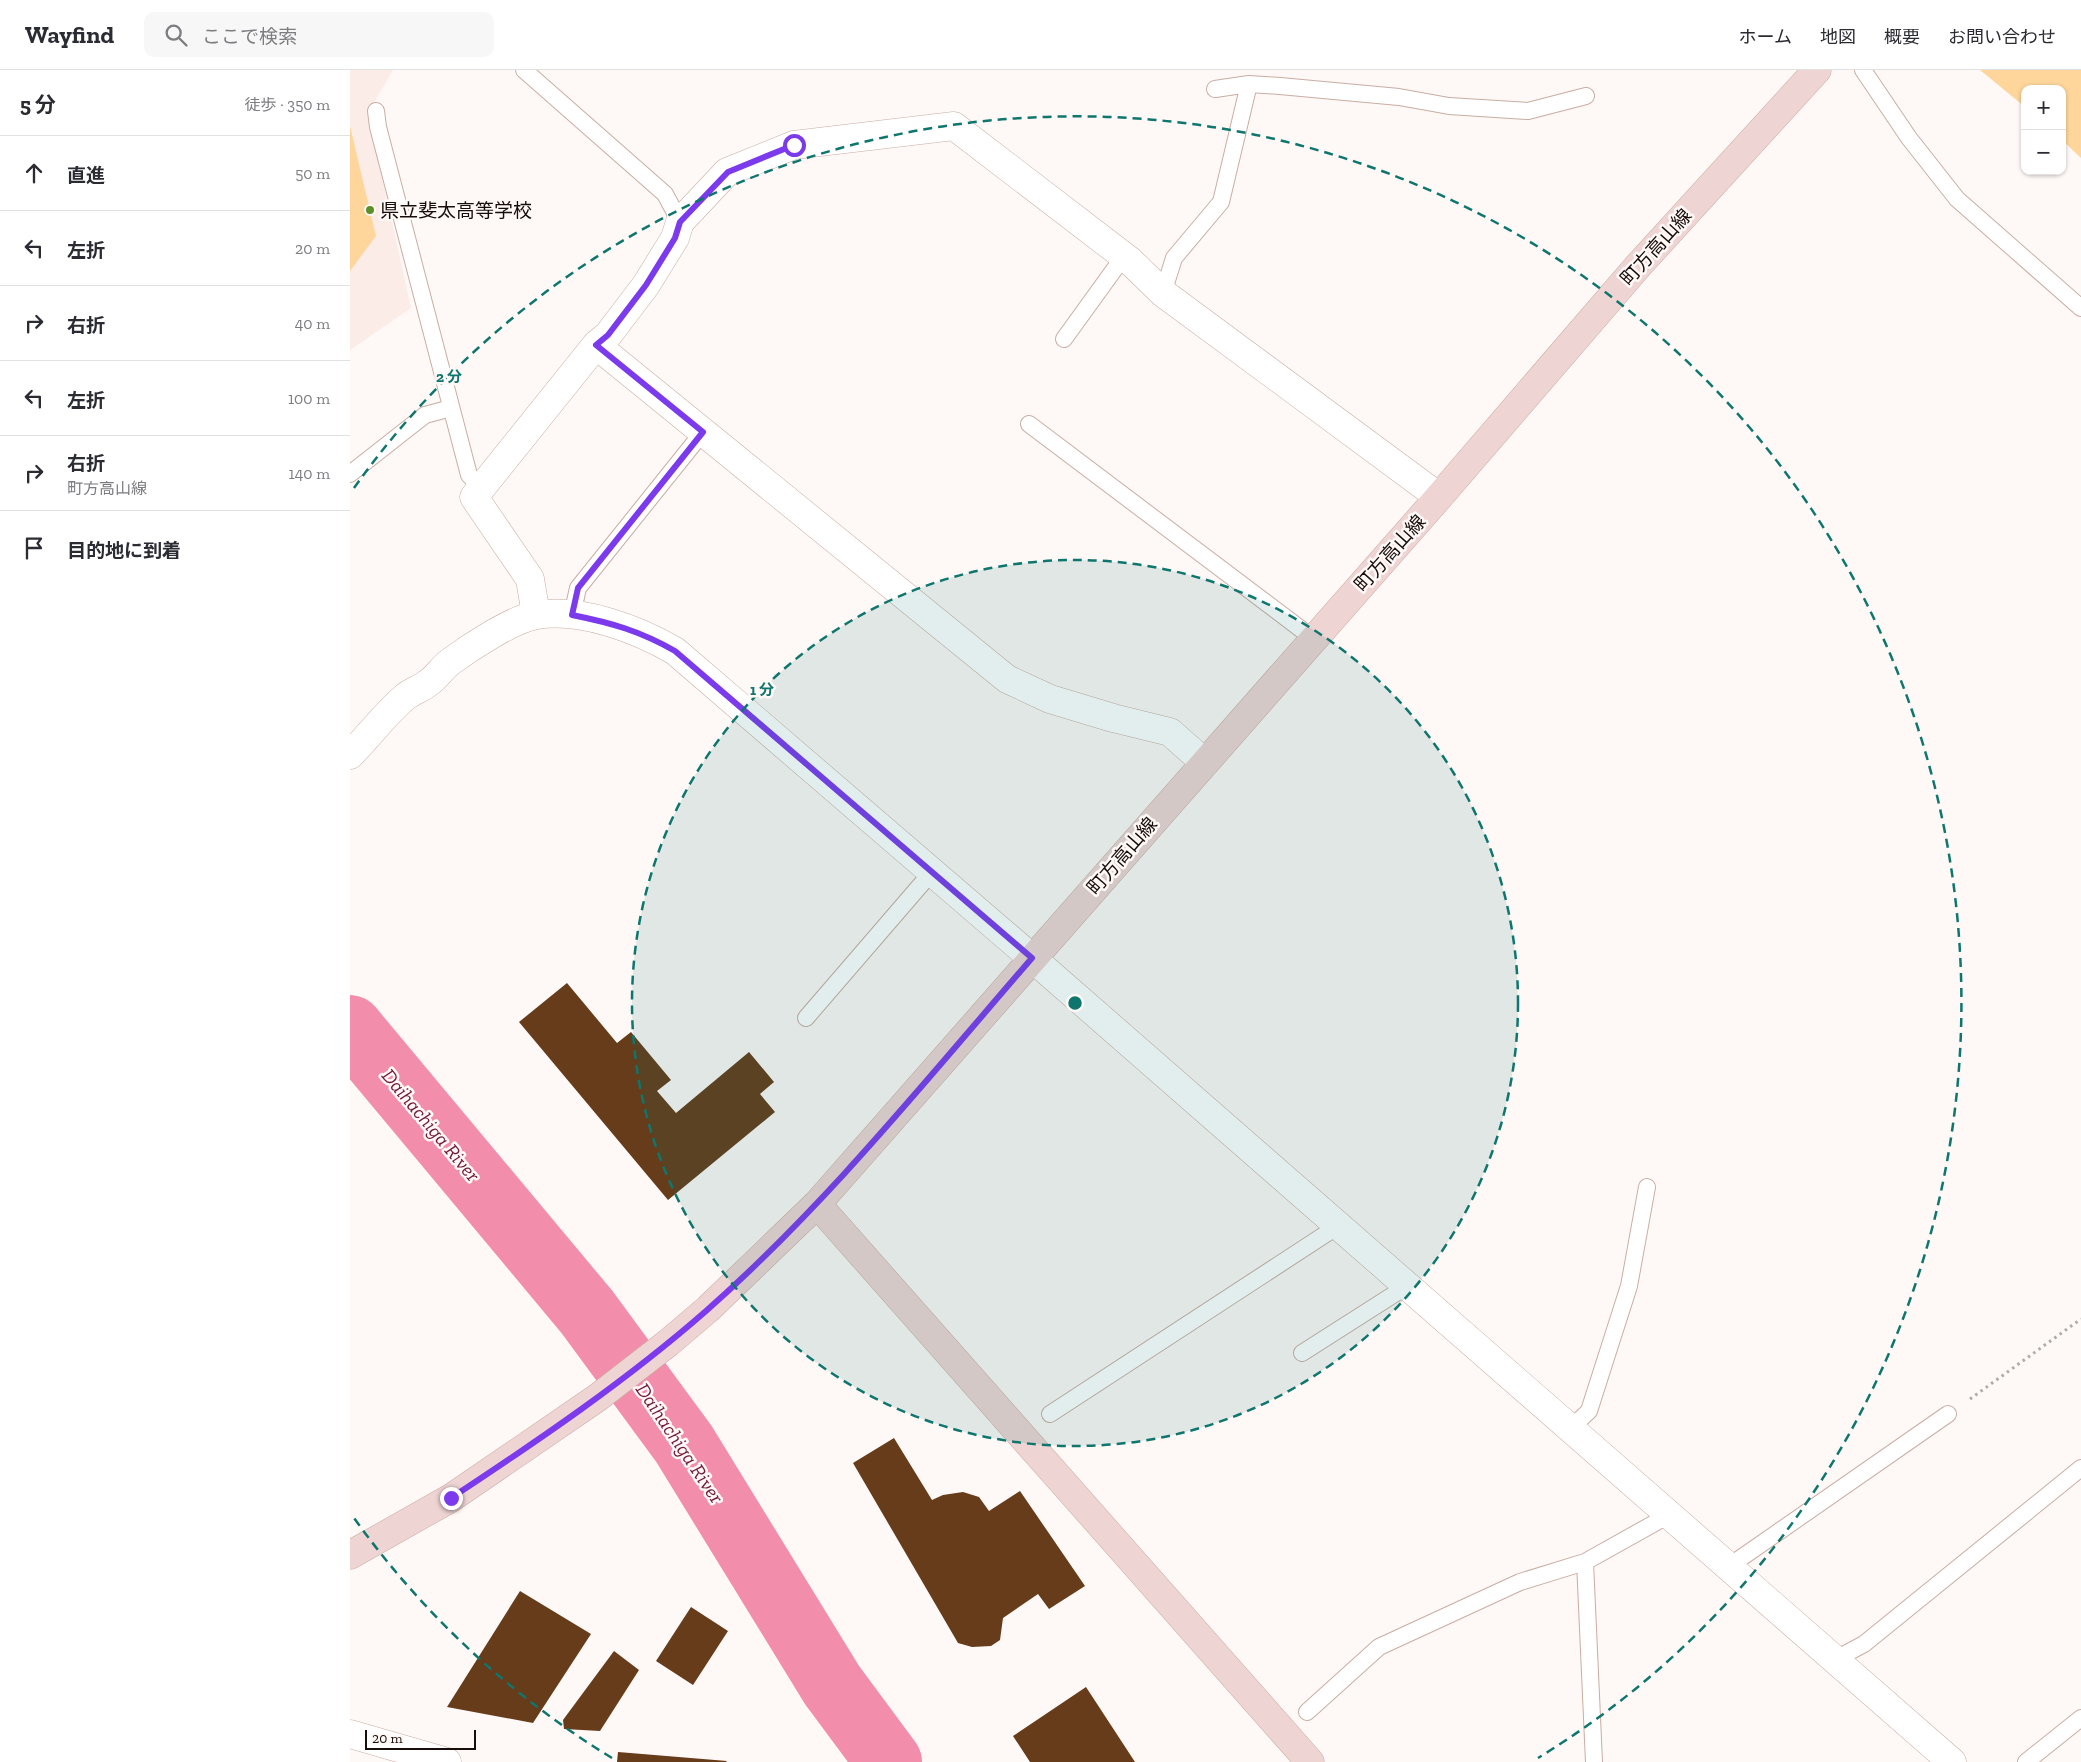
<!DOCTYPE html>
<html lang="ja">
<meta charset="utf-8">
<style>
:root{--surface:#fff;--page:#f7f7f7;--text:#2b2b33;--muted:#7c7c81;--line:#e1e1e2}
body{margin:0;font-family:"Zilla Slab","Noto Sans JP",serif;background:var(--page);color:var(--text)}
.controls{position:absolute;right:15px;top:15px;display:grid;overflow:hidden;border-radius:10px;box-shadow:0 1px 4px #0004}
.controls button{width:45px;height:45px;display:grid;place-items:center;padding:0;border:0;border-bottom:1px solid var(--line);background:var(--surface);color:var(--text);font:25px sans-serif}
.scale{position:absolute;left:15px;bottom:12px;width:111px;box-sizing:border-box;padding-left:5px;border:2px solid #170d0a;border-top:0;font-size:14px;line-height:18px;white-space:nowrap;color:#170d0a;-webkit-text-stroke:4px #fef8f6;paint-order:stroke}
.stop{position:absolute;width:15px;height:15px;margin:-11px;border:4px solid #7c3aed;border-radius:50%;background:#fff}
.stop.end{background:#7c3aed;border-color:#fff;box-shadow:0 1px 5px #0008}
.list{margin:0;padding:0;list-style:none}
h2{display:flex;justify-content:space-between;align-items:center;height:65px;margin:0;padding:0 20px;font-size:21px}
h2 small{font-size:16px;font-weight:400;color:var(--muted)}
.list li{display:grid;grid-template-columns:32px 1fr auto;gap:15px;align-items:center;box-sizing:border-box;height:75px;padding:0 20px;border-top:1px solid var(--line)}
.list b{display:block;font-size:19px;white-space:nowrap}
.list p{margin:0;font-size:16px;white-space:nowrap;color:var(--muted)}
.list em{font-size:16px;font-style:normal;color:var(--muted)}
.icon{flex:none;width:28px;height:28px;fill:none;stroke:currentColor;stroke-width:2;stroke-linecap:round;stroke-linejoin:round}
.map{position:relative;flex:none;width:1731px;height:1692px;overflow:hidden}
header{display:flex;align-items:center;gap:30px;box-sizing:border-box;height:70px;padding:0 25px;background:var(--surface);border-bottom:1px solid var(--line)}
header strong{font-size:24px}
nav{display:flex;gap:28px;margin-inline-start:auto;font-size:18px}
.search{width:350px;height:45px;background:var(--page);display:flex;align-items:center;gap:12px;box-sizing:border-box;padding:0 18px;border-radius:10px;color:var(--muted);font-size:19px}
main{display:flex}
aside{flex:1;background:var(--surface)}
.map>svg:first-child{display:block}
.built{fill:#fcece7}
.green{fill:#fed69c}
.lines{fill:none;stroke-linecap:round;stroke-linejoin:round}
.river{stroke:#f28eab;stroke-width:66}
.building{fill:#663c1a}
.lane-casing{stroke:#caada3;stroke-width:18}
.street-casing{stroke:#caada3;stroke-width:29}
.secondary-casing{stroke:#caada3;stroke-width:29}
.path{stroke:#b1aaa8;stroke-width:3;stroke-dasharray:2.5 4;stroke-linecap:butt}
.lane{stroke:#fff;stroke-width:16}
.street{stroke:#fff;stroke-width:28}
.secondary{stroke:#efd4d4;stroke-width:28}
.route{stroke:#7c3aed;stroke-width:6}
.ring{fill:none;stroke:#0f766e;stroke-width:2.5;stroke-dasharray:9 6}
.poi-dot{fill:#5b8f29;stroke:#fef8f6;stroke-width:2}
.labels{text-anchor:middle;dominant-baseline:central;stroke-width:5;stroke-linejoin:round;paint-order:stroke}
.poi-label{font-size:19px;fill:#170d0a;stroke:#fef8f6;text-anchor:start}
.street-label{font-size:19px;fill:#170d0a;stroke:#fef8f6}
.water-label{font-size:20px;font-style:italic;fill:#71193b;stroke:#fef8f6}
.centre{fill:#0f766e;stroke:#fef8f6;stroke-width:2.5}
.ring-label{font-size:15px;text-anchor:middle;font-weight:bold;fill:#0f766e;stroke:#fef8f6;stroke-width:5;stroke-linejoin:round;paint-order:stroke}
</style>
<header>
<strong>Wayfind</strong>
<div class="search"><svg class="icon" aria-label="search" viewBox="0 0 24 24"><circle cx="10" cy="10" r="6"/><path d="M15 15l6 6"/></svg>ここで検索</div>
<nav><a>ホーム</a><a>地図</a><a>概要</a><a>お問い合わせ</a></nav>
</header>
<main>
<aside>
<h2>5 分<small>徒歩 · 350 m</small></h2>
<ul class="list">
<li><svg class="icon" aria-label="ahead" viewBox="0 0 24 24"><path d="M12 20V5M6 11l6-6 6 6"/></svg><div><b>直進</b></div><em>50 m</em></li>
<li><svg class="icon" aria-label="left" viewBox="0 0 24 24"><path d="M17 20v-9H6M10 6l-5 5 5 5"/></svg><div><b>左折</b></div><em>20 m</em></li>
<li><svg class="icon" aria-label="right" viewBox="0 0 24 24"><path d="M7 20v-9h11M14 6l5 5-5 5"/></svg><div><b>右折</b></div><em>40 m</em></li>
<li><svg class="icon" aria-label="left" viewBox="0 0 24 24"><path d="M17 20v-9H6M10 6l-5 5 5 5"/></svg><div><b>左折</b></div><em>100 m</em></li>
<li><svg class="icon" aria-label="right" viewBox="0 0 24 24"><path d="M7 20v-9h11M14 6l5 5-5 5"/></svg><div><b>右折</b><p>町方高山線</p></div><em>140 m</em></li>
<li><svg class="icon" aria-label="arrive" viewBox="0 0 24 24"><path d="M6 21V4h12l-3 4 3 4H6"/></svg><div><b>目的地に到着</b></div></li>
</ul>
</aside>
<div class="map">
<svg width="1731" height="1692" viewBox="0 0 1731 1692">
<rect width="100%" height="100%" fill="#fef8f6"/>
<!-- built -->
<path class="built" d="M0 0H43L18 43 61 238 0 280Z"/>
<!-- green -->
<path class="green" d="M1630 0H1731V88L1712 70V19H1675V37Z
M0 56 26 166 0 201Z"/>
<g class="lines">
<!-- river -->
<path class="river" d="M0 958 237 1242 334 1374 482 1615 539 1692"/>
</g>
<!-- building -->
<path class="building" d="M217 913 267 973 281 962 321 1010 307 1021 326 1043 399 982 424 1012 410 1024 425 1042 318 1130 169 952Z
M544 1368 582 1430 593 1425 613 1422 629 1427 639 1441 670 1421 735 1516 699 1539 688 1524 653 1548 650 1570 641 1576 622 1577 608 1573 503 1393Z
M170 1521 241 1564 183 1653 97 1637Z
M341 1537 378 1561 343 1615 306 1591Z
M264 1581 289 1600 250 1661 214 1659 213 1650Z
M736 1617 785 1692H680L663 1666Z
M268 1682 377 1691 376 1692H267Z"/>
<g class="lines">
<!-- lane casing -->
<g class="lane-casing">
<path id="lane" d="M174 0 315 124 330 152
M1513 0 1559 68 1607 129 1731 238
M865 19 899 14 930 16 1049 27 1099 36 1178 41 1236 26
M26 41 28 57 119 405 131 418
M813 223 824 188 871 132 899 14
M714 269 774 186
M679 354 964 569
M0 404 75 345 101 338
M222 545 228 518 353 362
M456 948 581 803
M952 1283 1057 1216
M700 1344 988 1156
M1221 1358 1239 1341 1279 1216 1297 1117
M1378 1497 1598 1344
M1484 1590 1514 1574 1731 1398
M957 1642 1029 1577 1170 1512 1235 1492
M1244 1692 1235 1492 1319 1445
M1676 1692 1731 1648"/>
</g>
<!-- street casing -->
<g class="street-casing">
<path id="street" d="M246 275 657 609 700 629 763 648 820 662 855 693
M186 545 180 509 124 427 246 275 258 265 296 215 325 168 330 152 377 102 444 75 604 56 779 190 813 223 1089 427
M0 685C18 667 36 643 55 627 62 621 71 619 78 613 86 608 92 598 100 592 119 578 164 548 187 545 232 538 287 559 325 581L682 888 1602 1692
M0 1664 97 1692"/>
</g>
<!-- secondary casing -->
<g class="secondary-casing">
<path id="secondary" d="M467 1134 960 1692
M0 1485 101 1428 247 1328 318 1273 358 1239 467 1134 1089 427 1288 196 1467 0"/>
</g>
<!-- path -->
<path class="path" d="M1620 1329 1731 1249"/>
<!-- lane -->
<use href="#lane" class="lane"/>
<!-- street -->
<use href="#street" class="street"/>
<!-- secondary -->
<use href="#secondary" class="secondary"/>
</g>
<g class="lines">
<!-- route -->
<path class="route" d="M101 1428C189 1370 276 1311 356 1241 476 1135 577 1009 682 888L325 581C290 561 262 553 222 545L228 518 353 362 246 275 258 265 296 215 325 168 330 152 378 102 444 75"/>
</g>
<!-- distance rings -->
<circle cx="725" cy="933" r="443" fill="#0f766e" fill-opacity=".12"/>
<g class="ring">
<circle cx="725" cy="933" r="443"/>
<path d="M262 1688A886 886 0 0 1 4 1448M4 418A886 886 0 1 1 1188 1688"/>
</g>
<!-- markers -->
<circle class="poi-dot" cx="20" cy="140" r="5"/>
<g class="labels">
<!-- poi labels -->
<g class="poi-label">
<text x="30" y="140">県立斐太高等学校</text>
</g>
<!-- street labels -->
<g class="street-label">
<text transform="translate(1306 177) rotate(-48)">町方高山線</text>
<text transform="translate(1040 483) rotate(-48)">町方高山線</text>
<text transform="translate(772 786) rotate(-49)">町方高山線</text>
</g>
<!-- water labels -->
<g class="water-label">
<text transform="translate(81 1055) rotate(50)">Daihachiga River</text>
<text transform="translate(330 1373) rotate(56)">Daihachiga River</text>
</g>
</g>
<circle cx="725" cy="933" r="8" class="centre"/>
<g class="ring-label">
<text x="99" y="312">2 分</text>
<text x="412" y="625">1 分</text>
</g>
</svg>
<div class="controls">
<button>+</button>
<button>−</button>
</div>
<div class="scale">20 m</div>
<div class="stop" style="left:444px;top:75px"></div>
<div class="stop end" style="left:101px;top:1428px"></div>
</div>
</main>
